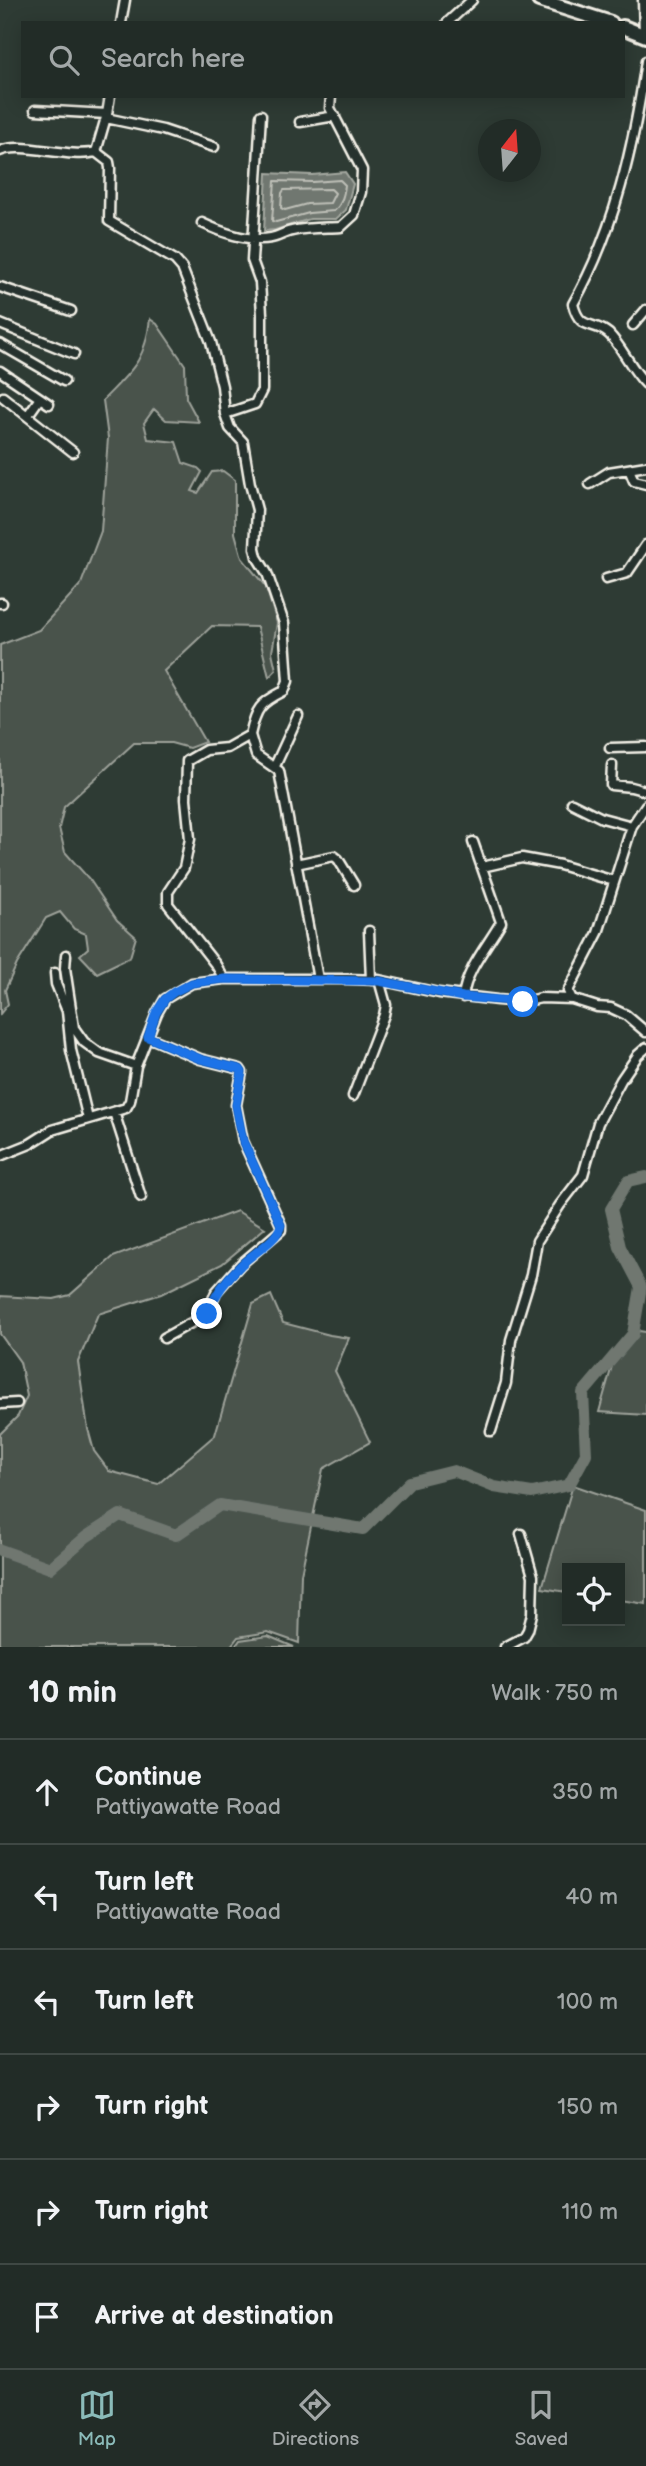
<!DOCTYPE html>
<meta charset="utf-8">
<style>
:root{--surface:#222c27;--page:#2e3833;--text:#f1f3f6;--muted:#a2a7a7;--line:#3f4844;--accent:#8bbbb9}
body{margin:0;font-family:"Balsamiq Sans",sans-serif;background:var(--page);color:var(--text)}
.controls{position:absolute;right:21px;bottom:21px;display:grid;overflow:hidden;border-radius:0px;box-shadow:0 4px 18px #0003}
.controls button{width:63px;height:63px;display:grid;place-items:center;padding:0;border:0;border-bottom:2px solid var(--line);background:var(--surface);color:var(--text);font:35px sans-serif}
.compass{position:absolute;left:478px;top:119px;width:63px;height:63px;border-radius:50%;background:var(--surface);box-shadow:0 4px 18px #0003;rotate:17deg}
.stop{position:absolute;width:21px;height:21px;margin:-16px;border:5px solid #1a73e8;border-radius:50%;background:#fff}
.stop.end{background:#1a73e8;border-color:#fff;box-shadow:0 2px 7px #0008}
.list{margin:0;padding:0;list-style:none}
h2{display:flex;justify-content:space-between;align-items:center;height:91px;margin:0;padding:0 28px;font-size:30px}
h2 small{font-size:23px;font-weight:400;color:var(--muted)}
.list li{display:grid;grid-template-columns:46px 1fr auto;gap:21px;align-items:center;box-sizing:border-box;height:105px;padding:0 28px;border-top:2px solid var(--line)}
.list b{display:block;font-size:26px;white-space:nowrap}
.list p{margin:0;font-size:23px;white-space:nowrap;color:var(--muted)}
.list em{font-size:23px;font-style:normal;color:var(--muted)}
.icon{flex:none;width:38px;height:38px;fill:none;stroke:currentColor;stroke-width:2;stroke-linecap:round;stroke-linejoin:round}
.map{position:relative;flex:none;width:646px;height:1647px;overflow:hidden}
.search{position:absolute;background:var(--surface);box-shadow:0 4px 18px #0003;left:21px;right:21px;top:21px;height:77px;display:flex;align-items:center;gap:18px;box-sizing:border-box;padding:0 24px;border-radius:0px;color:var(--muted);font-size:26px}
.sheet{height:721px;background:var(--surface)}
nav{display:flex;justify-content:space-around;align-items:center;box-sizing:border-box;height:98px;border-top:2px solid var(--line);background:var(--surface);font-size:19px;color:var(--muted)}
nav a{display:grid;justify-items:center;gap:4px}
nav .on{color:var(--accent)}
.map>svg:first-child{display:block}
.green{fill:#48524c;stroke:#9ea29a;stroke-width:2}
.water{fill:#6f7770;stroke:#a4a8a0;stroke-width:2}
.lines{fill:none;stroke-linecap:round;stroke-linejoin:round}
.shore{stroke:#bfc0b8;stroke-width:2}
.river{stroke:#6f7770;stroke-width:12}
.street-casing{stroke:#f4f1e8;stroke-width:13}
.primary-casing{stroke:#f4f1e8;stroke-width:18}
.street{stroke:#26332d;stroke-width:8}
.primary{stroke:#26332d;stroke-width:12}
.route{stroke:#1a73e8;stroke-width:9}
</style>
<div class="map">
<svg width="646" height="1647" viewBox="0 0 646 1647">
<rect width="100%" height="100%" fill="#2e3b34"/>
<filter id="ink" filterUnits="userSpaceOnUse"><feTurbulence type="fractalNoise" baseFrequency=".0143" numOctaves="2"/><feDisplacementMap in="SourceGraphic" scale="14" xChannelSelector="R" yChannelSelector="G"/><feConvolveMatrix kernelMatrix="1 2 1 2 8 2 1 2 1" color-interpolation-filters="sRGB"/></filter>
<g filter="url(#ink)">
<!-- green -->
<path class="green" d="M150 319 157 324 185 365 186 398 199 422 166 420 154 409 144 423 148 439 176 442 183 463 198 468 202 472 192 491 198 493 212 472 223 471 235 480V533L242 558 266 587 277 623 272 652 276 670 269 677 257 627 212 626 164 671 205 742 189 748 171 743H134L64 807 59 828 65 852 90 880 117 920 136 937 130 957 97 973 80 955 88 948 86 934 74 929 60 912 46 918 17 964 5 990 8 1004 0 1014V645L39 630 81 584 101 531 108 438 103 400C132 370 145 362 150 319Z
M237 1211 265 1228 222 1264 161 1294 98 1314 78 1362 88 1429 94 1451 109 1471 158 1484 215 1435 253 1304 271 1295 283 1323 330 1335 349 1338 335 1371 370 1442 323 1469 301 1574 299 1643 268 1632 238 1637 230 1647H0V1434L18 1416 27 1396 20 1362 0 1334V1296L54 1299 70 1295 113 1257Z
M639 1331 646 1332V1415L599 1412 612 1366Z
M573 1485 646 1510V1604L620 1600V1568H567V1592L542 1588Z
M268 1636 294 1647H235L240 1640Z"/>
<!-- water -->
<path class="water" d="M345 172 353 184 346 210 336 219H310L275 230 264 231 267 173 312 175Z"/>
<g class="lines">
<!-- shore -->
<path class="shore" d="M340 180 345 185C344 195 342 205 334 211L309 213 276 222 272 221 275 181 312 182Z
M331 189 335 193 330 203 307 204 285 210 281 208 282 193 284 190Z"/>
<!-- river -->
<path class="river" d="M0 1550 50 1568 86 1537 120 1515 176 1535 220 1505 363 1529 410 1482 454 1471 494 1487 532 1493 569 1485 586 1454 583 1393 633 1334 641 1287 620 1247 611 1209 628 1181 646 1177"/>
<!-- street casing -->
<g class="street-casing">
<path id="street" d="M643 0 644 34
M121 23 125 0
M447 23 472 0
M646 61C634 145 615 230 573 304 580 332 593 320 609 334 622 347 631 369 646 384
M35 110 107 114
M106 118 163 130 214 147
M300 122 335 116
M0 151C20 141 69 159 96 152L107 114 110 96
M96 152 109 162 110 168 109 221 175 260 182 268 211 342 222 386 225 414 230 428 243 442 250 484 257 510 255 548 257 557 267 573 284 623 288 681 284 691C260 703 256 708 250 735
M202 223C221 232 249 242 271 238 278 237 285 232 292 231 308 227 325 228 341 227L354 215 361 192 362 170 330 108 331 96
M0 287 71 311
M0 324 74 354
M633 325 646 310
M0 344 64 381
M0 371 49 404
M3 397 73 452
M225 414 255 404 262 390V314L260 282 252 260 261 115
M28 415 40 398
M629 469 634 481 646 484
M590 484 609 472 646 466
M606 579 627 573 646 545
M0 603H2
M610 748 646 747
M612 765 611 785 631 787 646 791
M275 766 298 716
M572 803 602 818 632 826
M296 864 334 856 338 859 354 885
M482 867 522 858 560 865 614 881
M369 931 371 980
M66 955 65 968 74 1028 84 1042 99 1053 136 1066
M55 973 56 984 67 1011 71 1050 88 1119
M224 979 216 965 168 904V892L184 868 190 839 186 799 187 761 206 750 227 748 250 735 256 755 279 771 318 979
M463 997C466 970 488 945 501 922L473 842
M572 999 597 1007 611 1008 626 1015 646 1032
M148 1037 200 1059 240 1069 242 1072 236 1105 243 1141 281 1225V1230L241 1264 216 1292 207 1314 164 1338
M353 1096 384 1015 386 1005 379 980
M114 1112 141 1197
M0 1156 30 1144 52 1130 126 1108 130 1101 136 1066 157 1013 165 999 192 983 224 979H347L379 980 439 993 497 1000 523 1002 541 998 572 999 568 991 598 933 632 826 646 805
M0 1404 17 1403
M491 1431 506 1383 511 1340 531 1275 537 1241 560 1205 583 1175 598 1123 621 1080 638 1055 646 1048
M505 1647 524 1637 528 1630 532 1614 533 1576 521 1534"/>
</g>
<!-- primary casing -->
<g class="primary-casing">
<path id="primary" d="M539 0 611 23
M623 27 646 36"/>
</g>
<!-- street -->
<use href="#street" class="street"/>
<!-- primary -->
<use href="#primary" class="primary"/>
</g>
</g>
<g class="lines" filter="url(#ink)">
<!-- route -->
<path class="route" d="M207 1314C215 1294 226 1279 242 1264 253 1253 278 1240 281 1225L243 1141 236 1105 242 1072 240 1069 200 1059 148 1037 156 1013 165 999 174 992 192 983 224 979 379 981 463 997 523 1002"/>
</g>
</svg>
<div class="controls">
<button><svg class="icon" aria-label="locate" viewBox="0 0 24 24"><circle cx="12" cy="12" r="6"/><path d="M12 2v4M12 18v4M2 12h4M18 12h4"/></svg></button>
</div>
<svg class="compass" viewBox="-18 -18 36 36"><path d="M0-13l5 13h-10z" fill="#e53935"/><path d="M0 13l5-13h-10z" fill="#a2a7a7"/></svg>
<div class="stop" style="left:523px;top:1002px"></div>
<div class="stop end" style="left:207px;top:1314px"></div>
<div class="search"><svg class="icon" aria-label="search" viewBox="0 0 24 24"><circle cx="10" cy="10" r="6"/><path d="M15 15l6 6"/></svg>Search here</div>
</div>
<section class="sheet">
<h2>10 min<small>Walk · 750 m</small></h2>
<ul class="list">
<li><svg class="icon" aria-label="ahead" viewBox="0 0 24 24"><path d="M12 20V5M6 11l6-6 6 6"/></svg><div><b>Continue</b><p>Pattiyawatte Road</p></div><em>350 m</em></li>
<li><svg class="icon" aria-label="left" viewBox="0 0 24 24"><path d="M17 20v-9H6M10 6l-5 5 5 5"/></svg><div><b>Turn left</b><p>Pattiyawatte Road</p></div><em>40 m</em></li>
<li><svg class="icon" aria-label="left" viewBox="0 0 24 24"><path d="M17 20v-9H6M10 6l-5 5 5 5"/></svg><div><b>Turn left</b></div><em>100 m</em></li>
<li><svg class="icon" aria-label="right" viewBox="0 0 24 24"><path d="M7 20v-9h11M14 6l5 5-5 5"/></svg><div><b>Turn right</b></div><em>150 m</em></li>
<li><svg class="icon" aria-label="right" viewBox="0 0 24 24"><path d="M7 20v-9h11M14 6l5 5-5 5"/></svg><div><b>Turn right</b></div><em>110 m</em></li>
<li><svg class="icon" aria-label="arrive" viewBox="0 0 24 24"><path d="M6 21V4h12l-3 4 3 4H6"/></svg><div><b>Arrive at destination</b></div></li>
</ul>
</section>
<nav>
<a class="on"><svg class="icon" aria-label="map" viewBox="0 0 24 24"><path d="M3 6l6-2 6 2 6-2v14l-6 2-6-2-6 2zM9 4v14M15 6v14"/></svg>Map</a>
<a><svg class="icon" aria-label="directions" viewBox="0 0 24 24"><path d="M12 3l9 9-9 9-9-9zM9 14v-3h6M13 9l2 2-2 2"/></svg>Directions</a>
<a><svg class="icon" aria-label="saved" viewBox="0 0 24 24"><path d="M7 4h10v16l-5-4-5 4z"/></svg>Saved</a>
</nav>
